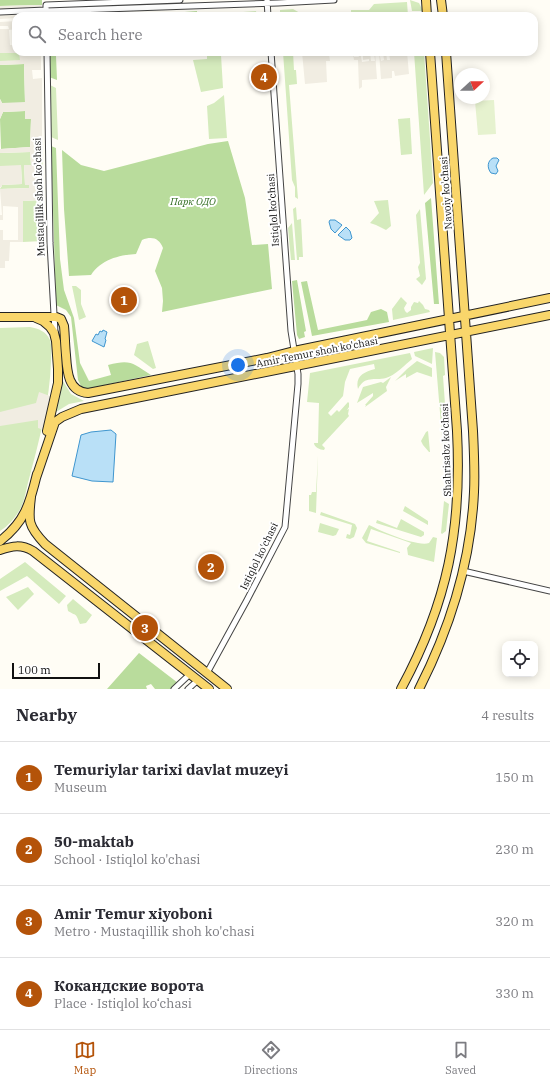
<!DOCTYPE html>
<meta charset="utf-8">
<style>
:root{--surface:#fff;--page:#f7f7f7;--text:#2b2b33;--muted:#7c7c81;--line:#e1e1e2;--accent:#b45309}
body{margin:0;font-family:"IBM Plex Serif",serif;background:var(--page);color:var(--text)}
.controls{position:absolute;right:12px;bottom:12px;display:grid;overflow:hidden;border-radius:8px;box-shadow:0 2px 10px #0003}
.controls button{width:36px;height:36px;display:grid;place-items:center;padding:0;border:0;border-bottom:1px solid var(--line);background:var(--surface);color:var(--text);font:20px sans-serif}
.compass{position:absolute;left:454px;top:68px;width:36px;height:36px;border-radius:50%;background:var(--surface);box-shadow:0 2px 10px #0003;rotate:69deg}
.scale{position:absolute;left:12px;bottom:10px;width:88px;box-sizing:border-box;padding-left:4px;border:2px solid #111;border-top:0;font-size:11px;line-height:14px;white-space:nowrap;color:#111;-webkit-text-stroke:3px #fff;paint-order:stroke}
.you{position:absolute;left:238px;top:365px;width:14px;height:14px;margin:-10px;border:3px solid #fff;border-radius:50%;background:#1a73e8;box-shadow:0 0 0 6px #1a73e833}
.badge{display:grid;place-items:center;width:26px;height:26px;border-radius:50%;background:var(--accent);color:#fff;font-size:13px;font-weight:700}
.pin{position:absolute;translate:-50% -50%;border:2px solid #fff;box-shadow:0 1px 4px #0006}
.list{margin:0;padding:0;list-style:none}
h2{display:flex;justify-content:space-between;align-items:center;height:52px;margin:0;padding:0 16px;font-size:17px}
h2 small{font-size:13px;font-weight:400;color:var(--muted)}
.list li{display:grid;grid-template-columns:26px 1fr auto;gap:12px;align-items:center;box-sizing:border-box;height:72px;padding:0 16px;border-top:1px solid var(--line)}
.list b{display:block;font-size:15px;white-space:nowrap}
.list p{margin:0;font-size:13px;white-space:nowrap;color:var(--muted)}
.list em{font-size:13px;font-style:normal;color:var(--muted)}
.icon{flex:none;width:22px;height:22px;fill:none;stroke:currentColor;stroke-width:2;stroke-linecap:round;stroke-linejoin:round}
.map{position:relative;flex:none;width:550px;height:689px;overflow:hidden}
.search{position:absolute;background:var(--surface);box-shadow:0 2px 10px #0003;left:12px;right:12px;top:12px;height:44px;display:flex;align-items:center;gap:10px;box-sizing:border-box;padding:0 14px;border-radius:12px;color:var(--muted);font-size:15px}
.sheet{height:340px;background:var(--surface)}
nav{display:flex;justify-content:space-around;align-items:center;box-sizing:border-box;height:56px;border-top:1px solid var(--line);background:var(--surface);font-size:11px;color:var(--muted)}
nav a{display:grid;justify-items:center;gap:2px}
nav .on{color:var(--accent)}
.map>svg:first-child{display:block}
.green{fill:#d5ebbd}
.forest{fill:#b9dc9c}
.pitch{fill:#e6f2cf}
.plaza{fill:#f1ede2}
.water{fill:#b9e0f7;stroke:#3f96cf}
.lines{fill:none;stroke-linecap:round;stroke-linejoin:round}
.street-casing{stroke:#444;stroke-width:7}
.primary-casing{stroke:#222;stroke-width:10}
.street{stroke:#fff;stroke-width:5}
.primary{stroke:#f9d66b;stroke-width:8}
.labels{text-anchor:middle;dominant-baseline:central;stroke-width:4;stroke-linejoin:round;paint-order:stroke}
.street-label{font-size:10px;fill:#111;stroke:#fff}
.park-label{font-size:10px;font-style:italic;fill:#2f6b1f;stroke:#fff}
</style>
<div class="map">
<svg width="550" height="689" viewBox="0 0 550 689">
<rect width="100%" height="100%" fill="#fffdf5"/>
<!-- green -->
<path class="green" d="M410 0 419 3 423 11H412Z
M407 2 408 16H404V13L383 14V12L365 13 366 16H351V10H369L374 4Z
M293 9 300 13H320V16H280V10Z
M256 11 257 16H204V15Z
M283 52H293L294 70H296L297 84 289 85 298 199 295 197V187L292 180Z
M414 52H424L433 183 424 195Z
M0 53H20V61H0Z
M211 54 221 55 223 88 201 92 193 60 207 59V56Z
M50 85 56 88 58 140 51 137Z
M224 95 227 138 209 139 207 106 214 103Z
M410 118 412 154 401 155 398 119Z
M40 137H42L43 188H36V184L40 183Z
M30 152 31 165H24L25 185 29 184V188L0 189 2 185 22 184 21 166H0V153Z
M43 200V241L23 242V201Z
M388 200 391 226 386 230 376 225 370 223 379 213 374 201Z
M296 207 297 220 301 219 303 257H299V260H297L293 209Z
M420 209 426 279 422 285 416 279 420 276 418 267 420 263 416 215Z
M292 223 295 260H291L288 228Z
M72 286H76L81 290V304L86 317 79 320Z
M401 297 407 303 404 308 405 311 407 313 411 310V307L414 302 418 303 419 301 423 305 425 309 429 310 430 312 393 320 392 309Z
M30 327C39 329 46 331 50 340 52 346 51 354 51 361 50 401 39 441 29 479 26 489 25 502 19 511 14 519 8 526 0 531V328Z
M148 341 156 368 153 369 134 355 137 344Z
M433 348 432 364 415 356 414 352Z
M435 352 440 353 444 357 445 375 443 376 449 461V495L445 492 444 461Z
M410 353 412 359C406 364 394 376 386 378 374 381 365 375 358 389 355 377 363 372 375 369L374 364 350 369 345 382 343 396 328 413 331 416 337 410 339 412 348 402 349 403V407L347 410 349 409 348 414 349 416 322 445 325 448 324 450C320 450 314 447 314 443H318L319 403 307 402 310 373Z
M417 361 432 368V377L417 372 406 378V374L395 381 407 369Z
M391 377 386 387 387 391 365 407 366 405H365L373 396V393L357 403 363 387 381 382 383 383Z
M63 381 71 394 84 401 69 404 56 412Z
M428 431 430 452H429L423 445 421 441 426 432Z
M318 456V457L316 513 309 511V495H311L312 492H316Z
M444 501 449 504 446 531 442 534 441 533Z
M405 506 428 521V525L403 511Z
M321 512 355 524 357 528 354 537 350 539 346 538 347 534 350 535 352 525 320 515Z
M401 519 424 532V535L421 537 376 523 377 520 397 528Z
M320 523 339 529 336 535 333 536 318 532Z
M369 525C381 531 417 547 429 543L433 537 437 538 434 562 408 555 407 548 411 543 371 529 367 541 400 552V553L366 543 362 538Z
M25 562 66 596 59 604 27 576 0 591V579Z
M28 587 34 594 18 610 6 597Z
M73 599 92 615 86 623 80 624C75 612 78 617 68 611L67 605Z"/>
<!-- forest -->
<path class="forest" d="M0 0H42V5L0 6Z
M197 11V16H135Z
M49 52H61V55L56 56 57 80 49 77Z
M119 52H188V54L126 55Z
M24 64 25 103H2L0 99V65Z
M25 111 31 119 30 147 1 149 0 119 3 112Z
M228 141 245 198 252 245 268 244 272 289 162 312 163 301 162 288 155 271 163 248C159 238 152 236 142 240L136 254C118 255 101 260 91 275L69 276 64 209 62 150 81 165 104 171 208 144Z
M51 146 56 148 60 259 64 290 74 318 80 363 89 381 111 375 108 365C131 359 132 363 151 375L86 389 81 386 78 380 71 317 66 310 56 305Z
M431 198 439 304H434L425 203Z
M297 280 306 331 304 332 305 337 299 339 297 335 292 281Z
M307 281 318 330 367 320 371 312 381 309 387 312 389 322 312 336 301 282Z
M139 653 178 683 170 689H155L151 684 146 686 147 689H107Z"/>
<!-- pitch -->
<path class="pitch" d="M494 100 496 134 478 135 475 101Z"/>
<!-- plaza -->
<path class="plaza" d="M42 5 38 10 39 16H16V18L0 19V6Z
M383 12V14L404 13V16H385V15L383 16 380 15 361 16H366L365 13Z
M16 21V29L9 30 10 45H16V52H31V55H41V70H32L33 79 42 78V137H40L41 184H36V188H43V200L23 201V242H10L9 261H5V268H0V230H3V240H18V207L3 206V220H0V215H2L0 189 29 188V185H25L24 165H31L30 152 0 153V149L30 147 31 119H25V111L3 112 0 119V99L2 103 25 102 24 64 0 65V61L20 60 19 53H0V29H9L8 26H0V22Z
M302 52H320V54L323 52H335L329 54 330 61H326L327 82 305 84Z
M350 52H354V57H359L358 54 355 52H360L362 62 369 61V59L363 60V52H370L371 61H375L374 52H375L377 79 362 80V87L359 89 358 60H354L353 53Z
M379 52 381 61 384 60 383 52H386L387 60H390L389 52H407L409 74 395 76 394 71H392V78L381 79Z
M21 165 22 184 2 185V187H0V166Z
M39 392 50 396 44 430 38 428V420L0 426V412L36 403Z"/>
<!-- water -->
<path class="water" d="M493 158H497L499 160 496 166 498 171 496 174 491 173C487 168 487 161 493 158Z
M330 220H335L342 225 335 233 331 229 329 222Z
M346 227 350 231 352 238 350 240H345L338 235Z
M103 330 107 332 105 339 106 340 104 347 92 341 96 334 98 335 100 331 102 332Z
M111 430 116 434 113 482 92 481 72 476 81 435 91 432Z"/>
<g class="lines">
<!-- street casing -->
<g class="street-casing">
<path id="street" d="M267 0 268 16
M46 11 278 3 334 0
M0 12 46 10
M46 16V5L180 0
M47 52 50 243 55 332
M463 571 550 591
M207 673 247 600 285 527 298 384V374L291 331 271 52
M174 689 190 674
M188 689 198 680"/>
</g>
<!-- primary casing -->
<g class="primary-casing">
<path id="primary" d="M426 0 427 16
M441 0 443 16
M0 317H56L61 319 64 326C65 336 65 346 66 355 67 371 68 392 88 393L267 358 294 351 550 298
M36 318 43 321 50 327 54 333 56 341 58 369V383L47 431
M36 478 55 422 62 417 81 409 550 315
M31 497C28 521 28 526 45 544L227 689
M0 541C25 522 30 503 37 474
M0 550C12 546 21 544 33 551L209 689
M401 689C448 602 462 529 457 431L430 52
M419 689C450 628 471 561 474 492 475 472 474 452 473 431L446 52"/>
</g>
<!-- street -->
<use href="#street" class="street"/>
<!-- primary -->
<use href="#primary" class="primary"/>
</g>
<g class="labels">
<!-- street labels -->
<g class="street-label">
<text transform="translate(446 193) rotate(-94)">Navoiy ko'chasi</text>
<text transform="translate(39 197) rotate(-92)">Mustaqillik shoh ko'chasi</text>
<text transform="translate(273 210) rotate(-94)">Istiqlol ko‘chasi</text>
<text transform="translate(317 352) rotate(-11)">Amir Temur shoh ko'chasi</text>
<text transform="translate(446 450) rotate(-92)">Shahrisabz ko'chasi</text>
<text transform="translate(259 556) rotate(-64)">Istiqlol ko'chasi</text>
</g>
<!-- park labels -->
<g class="park-label">
<text x="193" y="201">Парк ОДО</text>
</g>
</g>
</svg>
<div class="controls">
<button><svg class="icon" aria-label="locate" viewBox="0 0 24 24"><circle cx="12" cy="12" r="6"/><path d="M12 2v4M12 18v4M2 12h4M18 12h4"/></svg></button>
</div>
<svg class="compass" viewBox="-18 -18 36 36"><path d="M0-13l5 13h-10z" fill="#e53935"/><path d="M0 13l5-13h-10z" fill="#7c7c81"/></svg>
<div class="scale">100 m</div>
<div class="you"></div>
<div class="pin badge" style="left:124px;top:300px">1</div>
<div class="pin badge" style="left:211px;top:567px">2</div>
<div class="pin badge" style="left:145px;top:628px">3</div>
<div class="pin badge" style="left:264px;top:77px">4</div>
<div class="search"><svg class="icon" aria-label="search" viewBox="0 0 24 24"><circle cx="10" cy="10" r="6"/><path d="M15 15l6 6"/></svg>Search here</div>
</div>
<section class="sheet">
<h2>Nearby<small>4 results</small></h2>
<ul class="list">
<li><span class="badge">1</span><div><b>Temuriylar tarixi davlat muzeyi</b><p>Museum</p></div><em>150 m</em></li>
<li><span class="badge">2</span><div><b>50-maktab</b><p>School · Istiqlol ko'chasi</p></div><em>230 m</em></li>
<li><span class="badge">3</span><div><b>Amir Temur xiyoboni</b><p>Metro · Mustaqillik shoh ko'chasi</p></div><em>320 m</em></li>
<li><span class="badge">4</span><div><b>Кокандские ворота</b><p>Place · Istiqlol ko‘chasi</p></div><em>330 m</em></li>
</ul>
</section>
<nav>
<a class="on"><svg class="icon" aria-label="map" viewBox="0 0 24 24"><path d="M3 6l6-2 6 2 6-2v14l-6 2-6-2-6 2zM9 4v14M15 6v14"/></svg>Map</a>
<a><svg class="icon" aria-label="directions" viewBox="0 0 24 24"><path d="M12 3l9 9-9 9-9-9zM9 14v-3h6M13 9l2 2-2 2"/></svg>Directions</a>
<a><svg class="icon" aria-label="saved" viewBox="0 0 24 24"><path d="M7 4h10v16l-5-4-5 4z"/></svg>Saved</a>
</nav>
